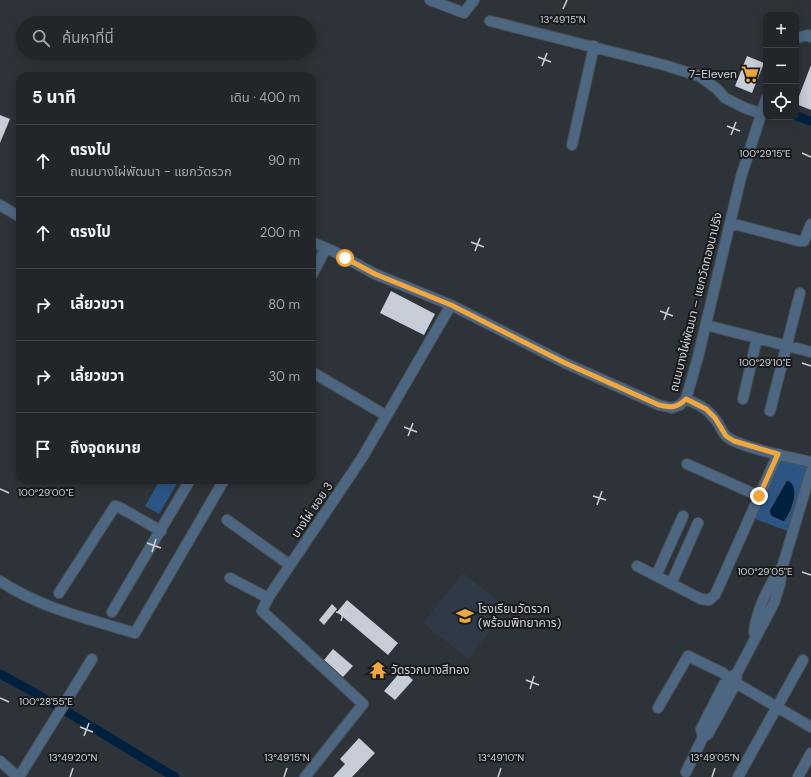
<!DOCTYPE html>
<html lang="th">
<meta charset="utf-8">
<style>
:root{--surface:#22262b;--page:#2e3237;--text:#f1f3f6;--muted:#a2a5a9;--line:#3f4347}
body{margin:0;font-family:"DM Sans","Noto Sans Thai",sans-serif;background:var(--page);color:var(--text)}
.controls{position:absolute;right:12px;top:12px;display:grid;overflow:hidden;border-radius:8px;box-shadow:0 2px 10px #0003}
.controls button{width:36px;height:36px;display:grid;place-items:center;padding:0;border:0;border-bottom:1px solid var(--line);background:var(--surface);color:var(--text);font:20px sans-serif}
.stop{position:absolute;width:12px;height:12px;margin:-9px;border:3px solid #f0a73e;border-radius:50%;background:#fff}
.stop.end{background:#f0a73e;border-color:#fff;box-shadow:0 1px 4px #0008}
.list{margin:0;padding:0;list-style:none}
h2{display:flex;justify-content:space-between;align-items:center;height:52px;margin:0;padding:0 16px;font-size:17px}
h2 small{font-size:13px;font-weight:400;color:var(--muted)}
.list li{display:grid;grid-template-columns:26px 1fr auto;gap:12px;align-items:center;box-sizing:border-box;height:72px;padding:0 16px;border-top:1px solid var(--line)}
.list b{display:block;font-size:15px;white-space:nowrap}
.list p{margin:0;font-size:13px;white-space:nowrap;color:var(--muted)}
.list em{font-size:13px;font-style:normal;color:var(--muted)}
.icon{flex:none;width:22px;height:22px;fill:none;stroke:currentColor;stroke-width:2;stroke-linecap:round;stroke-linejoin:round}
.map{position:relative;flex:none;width:811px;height:777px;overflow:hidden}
.search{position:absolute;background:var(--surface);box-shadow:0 2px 10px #0003;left:16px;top:16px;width:300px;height:44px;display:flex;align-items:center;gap:10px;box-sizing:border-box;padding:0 14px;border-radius:22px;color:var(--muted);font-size:15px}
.panel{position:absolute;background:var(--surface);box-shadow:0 2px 10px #0003;left:16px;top:72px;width:300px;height:412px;border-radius:12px}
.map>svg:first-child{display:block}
.built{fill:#303a46}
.green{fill:#2b5684}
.water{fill:#002040;stroke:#3e556d}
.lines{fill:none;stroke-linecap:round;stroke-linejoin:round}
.canal{stroke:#002040;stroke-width:9}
.building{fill:#c6cdd6}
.minor-casing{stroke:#4a4f55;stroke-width:12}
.minor{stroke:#4d6681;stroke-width:10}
.route{stroke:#f0a73e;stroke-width:5}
.ticks{fill:none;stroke:#ced1d6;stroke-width:1.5}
.labels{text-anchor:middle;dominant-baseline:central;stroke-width:4;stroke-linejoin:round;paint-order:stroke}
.poi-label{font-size:12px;fill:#ced1d6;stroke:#181a1d;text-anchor:start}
.street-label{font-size:12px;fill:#ced1d6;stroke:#181a1d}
.ticks-label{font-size:10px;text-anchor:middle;fill:#ced1d6;stroke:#181a1d;stroke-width:4;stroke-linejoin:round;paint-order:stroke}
</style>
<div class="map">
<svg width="811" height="777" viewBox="0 0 811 777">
<rect width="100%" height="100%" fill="#2d3339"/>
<!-- built -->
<path class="built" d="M463 573 507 608 468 659 423 623Z"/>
<!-- green -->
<path class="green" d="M778 454 811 462V476L798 535 750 517Z
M160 480H179L159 514 145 506Z"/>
<!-- water -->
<path class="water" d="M787 480C803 486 791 513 784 522L771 516 769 511Z"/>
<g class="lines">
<!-- canal -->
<path class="canal" d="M796 116 811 121
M0 674C60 705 116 743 175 777"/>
</g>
<!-- building -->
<path class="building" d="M747 56 764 63 752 93 735 86Z
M811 65V110L796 104Z
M0 115 10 119 0 143Z
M391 291 435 314 424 335 380 313Z
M347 600 398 643 388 655 337 612Z
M332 604 337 609 324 625 319 620Z
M333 649 353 666 343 677 324 660Z
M402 670 413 680 395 700 384 691Z
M359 738 375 753 352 777H333L345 764 340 759Z"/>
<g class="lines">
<!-- minor casing -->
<g class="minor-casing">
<path id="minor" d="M430 0 464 13 474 0
M490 21 664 65 699 76 717 89 725 98 745 108 760 113
M796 38 808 35 811 37
M572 145 594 46
M0 205 20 217
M730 223 799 241H804L811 224
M312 242 333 251 375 274 451 305 565 363 659 405 672 408 680 405 686 399 698 357 741 177 766 99
M312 275 326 248
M706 325 811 352
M312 372 380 412
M686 399C697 404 707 408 714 418 719 423 721 431 726 436 737 447 794 458 811 462
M743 399 757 338
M770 411 800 293
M687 464 759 496
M227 520 290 565
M637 566 701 599 709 600 715 595 778 454
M656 576 683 516
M230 578 268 598
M0 581C40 608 89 619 135 633L224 480
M671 584 698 523
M59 593 115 506 119 507 161 531
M112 612 190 480
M754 632C757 609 768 587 781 568
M658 708 688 656 723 673 729 679 811 727
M703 737 701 729 724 684 734 675
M0 761 18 777
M686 772 703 737 708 734 736 683 737 673 774 603 780 584 782 568 811 471
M19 777 92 659
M305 777 363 704 262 611 268 598 362 458 451 305
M738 777 803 660
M798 777 811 753"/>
</g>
<!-- minor -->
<use href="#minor" class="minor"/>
</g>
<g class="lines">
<!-- route -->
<path class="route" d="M345 258 375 274 451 305 565 363 659 405C671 408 677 408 686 399L706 409 715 418 726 436 734 441 778 454 759 496"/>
</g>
<!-- ticks -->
<path class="ticks" d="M563 9 567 0M538 57 551 62M542 66 547 53M727 126 740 131M731 135 736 122M802 153 811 157M471 242 484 247M475 251 480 238M660 311 673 316M664 320 669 307M802 363 811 366M404 427 417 432M408 436 413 423M0 489 9 493M593 496 606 500M597 505 602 491M147 543 161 548M152 552 156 539M802 572 811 575M336 612 350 616M341 621 345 607M526 680 539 685M530 689 534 676M0 698 9 702M80 727 93 732M84 736 89 723M70 777 73 768M284 777 287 768M498 777 501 768M712 777 715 768"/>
<!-- icons -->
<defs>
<g id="supermarket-bare" transform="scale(1.38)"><path d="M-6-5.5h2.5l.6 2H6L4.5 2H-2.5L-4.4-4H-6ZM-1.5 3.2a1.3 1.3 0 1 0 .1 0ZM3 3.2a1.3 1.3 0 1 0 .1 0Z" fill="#f0a73e" stroke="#181a1d" stroke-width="2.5" paint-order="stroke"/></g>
<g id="school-bare" transform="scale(1.38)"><path d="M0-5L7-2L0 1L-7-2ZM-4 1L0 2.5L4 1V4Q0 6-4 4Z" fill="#f0a73e" stroke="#181a1d" stroke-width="2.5" paint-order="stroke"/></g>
<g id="temple-bare" transform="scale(1.38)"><path d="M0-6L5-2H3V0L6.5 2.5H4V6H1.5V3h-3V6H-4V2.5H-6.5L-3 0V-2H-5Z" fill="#f0a73e" stroke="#181a1d" stroke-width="2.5" paint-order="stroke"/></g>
</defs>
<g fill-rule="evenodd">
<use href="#supermarket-bare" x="750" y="74"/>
<use href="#school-bare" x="465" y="616"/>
<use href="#temple-bare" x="378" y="670"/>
</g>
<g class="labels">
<!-- poi labels -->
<g class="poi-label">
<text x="737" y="74" text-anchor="end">7-Eleven</text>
<text x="478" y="609">โรงเรียนวัดรวก<tspan x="478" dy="14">(พร้อมพิทยาคาร)</tspan></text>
<text x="391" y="670">วัดรวกบางสีทอง</text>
</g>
<!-- street labels -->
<g class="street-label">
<text transform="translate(696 302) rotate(-76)">ถนนบางไผ่พัฒนา – แยกวัดทองนาปรัง</text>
<text transform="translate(312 510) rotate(-56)">บางไผ่ ซอย 3</text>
</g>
</g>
<g class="ticks-label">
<text x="563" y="23">13°49'15"N</text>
<text x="765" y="157">100°29'15"E</text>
<text x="765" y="366">100°29'10"E</text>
<text x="46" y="496">100°29'00"E</text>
<text x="765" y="575">100°29'05"E</text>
<text x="46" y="705">100°28'55"E</text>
<text x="73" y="761">13°49'20"N</text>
<text x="287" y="761">13°49'15"N</text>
<text x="501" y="761">13°49'10"N</text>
<text x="715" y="761">13°49'05"N</text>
</g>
</svg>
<div class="controls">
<button>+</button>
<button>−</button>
<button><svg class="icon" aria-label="locate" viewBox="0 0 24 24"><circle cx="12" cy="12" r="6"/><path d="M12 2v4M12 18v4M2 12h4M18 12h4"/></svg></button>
</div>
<div class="stop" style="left:345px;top:258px"></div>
<div class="stop end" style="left:759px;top:496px"></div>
<div class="search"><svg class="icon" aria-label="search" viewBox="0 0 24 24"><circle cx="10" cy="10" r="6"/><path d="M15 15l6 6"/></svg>ค้นหาที่นี่</div>
<section class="panel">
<h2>5 นาที<small>เดิน · 400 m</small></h2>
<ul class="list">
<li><svg class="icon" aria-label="ahead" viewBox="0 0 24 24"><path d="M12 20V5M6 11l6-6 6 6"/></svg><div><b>ตรงไป</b><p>ถนนบางไผ่พัฒนา - แยกวัดรวก</p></div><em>90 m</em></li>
<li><svg class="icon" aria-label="ahead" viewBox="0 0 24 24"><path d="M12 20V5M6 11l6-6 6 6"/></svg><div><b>ตรงไป</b></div><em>200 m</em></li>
<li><svg class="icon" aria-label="right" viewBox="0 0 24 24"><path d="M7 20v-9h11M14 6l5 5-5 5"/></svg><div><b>เลี้ยวขวา</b></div><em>80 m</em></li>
<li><svg class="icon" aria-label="right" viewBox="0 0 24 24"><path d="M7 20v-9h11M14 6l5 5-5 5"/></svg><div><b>เลี้ยวขวา</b></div><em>30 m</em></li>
<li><svg class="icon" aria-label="arrive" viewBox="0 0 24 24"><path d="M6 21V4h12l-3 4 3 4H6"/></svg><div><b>ถึงจุดหมาย</b></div></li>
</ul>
</section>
</div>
